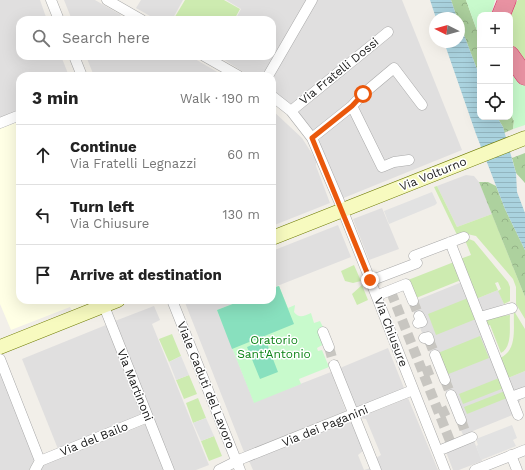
<!DOCTYPE html>
<meta charset="utf-8">
<style>
:root{--surface:#fff;--page:#f6f6f6;--text:#222;--muted:#767676;--line:#e0e0e0}
body{margin:0;font-family:"Work Sans",sans-serif;background:var(--page);color:var(--text)}
.controls{position:absolute;right:12px;top:12px;display:grid;overflow:hidden;border-radius:8px;box-shadow:0 4px 16px #0002}
.controls button{width:36px;height:36px;display:grid;place-items:center;padding:0;border:0;border-bottom:1px solid var(--line);background:var(--surface);color:var(--text);font:20px sans-serif}
.compass{position:absolute;left:429px;top:12px;width:36px;height:36px;border-radius:50%;background:var(--surface);box-shadow:0 4px 16px #0002;rotate:276deg}
.stop{position:absolute;width:12px;height:12px;margin:-9px;border:3px solid #ea580c;border-radius:50%;background:#fff}
.stop.end{background:#ea580c;border-color:#fff;box-shadow:0 1px 4px #0008}
.list{margin:0;padding:0;list-style:none}
h2{display:flex;justify-content:space-between;align-items:center;height:52px;margin:0;padding:0 16px;font-size:17px}
h2 small{font-size:13px;font-weight:400;color:var(--muted)}
.list li{display:grid;grid-template-columns:26px 1fr auto;gap:12px;align-items:center;box-sizing:border-box;height:60px;padding:0 16px;border-top:1px solid var(--line)}
.list b{display:block;font-size:15px;white-space:nowrap}
.list p{margin:0;font-size:13px;white-space:nowrap;color:var(--muted)}
.list em{font-size:13px;font-style:normal;color:var(--muted)}
.icon{flex:none;width:22px;height:22px;fill:none;stroke:currentColor;stroke-width:2;stroke-linecap:round;stroke-linejoin:round}
.map{position:relative;flex:none;width:525px;height:470px;overflow:hidden}
.search{position:absolute;background:var(--surface);box-shadow:0 4px 16px #0002;left:16px;top:16px;width:260px;height:44px;display:flex;align-items:center;gap:10px;box-sizing:border-box;padding:0 14px;border-radius:12px;color:var(--muted);font-size:15px}
.panel{position:absolute;background:var(--surface);box-shadow:0 4px 16px #0002;left:16px;top:72px;width:260px;height:232px;border-radius:12px}
.map>svg:first-child{display:block}
.residential{fill:#e0dfdf}
.education{fill:#ffffe5}
.grass{fill:#cdebb0}
.forest{fill:url(#forest-crowns)}
.park{fill:#c8facc}
.pitch{fill:#88e0be}
.parking{fill:#e2e2e2}
.water{fill:url(#water-rules)}
.lines{fill:none;stroke-linecap:round;stroke-linejoin:round}
.street-tunnel{stroke:#c8c6c1;stroke-width:10;stroke-dasharray:10 5;stroke-linecap:butt}
.street-casing{stroke:#a9a9a9;stroke-width:11}
.secondary-casing{stroke:#707d05;stroke-width:15}
.highway-casing{stroke:#dc2a67;stroke-width:19}
.street{stroke:#fff;stroke-width:10}
.secondary{stroke:#f7fabf;stroke-width:14}
.highway{stroke:#e892a2;stroke-width:18}
.route{stroke:#ea580c;stroke-width:5}
.labels{text-anchor:middle;dominant-baseline:central;stroke-width:3;stroke-linejoin:round;paint-order:stroke}
.street-label{font-size:12px;fill:#222;stroke:#fff}
.park-label{font-size:12px;fill:#0c8416;stroke:#fff}
</style>
<div class="map">
<svg width="525" height="470" viewBox="0 0 525 470">
<defs>
<pattern id="forest-crowns" width="20" height="18" patternUnits="userSpaceOnUse"><rect width="20" height="18" fill="#add19e"/><path d="M2 6a3 3 0 1 1 6 0M12 15a3 3 0 1 1 6 0" fill="none" stroke="#95b388"/></pattern>
<pattern id="water-rules" width="6" height="5" patternUnits="userSpaceOnUse"><rect width="6" height="5" fill="#aad3df"/><path d="M0 2.5h6" fill="none" stroke="#92b5bf"/></pattern>
</defs>
<rect width="100%" height="100%" fill="#f2efe9"/>
<!-- residential -->
<path class="residential" d="M0 0H40L47 20H20V56H61L69 76H20V110L0 118Z
M64 0H95L121 15 119 19 121 20H72Z
M141 0H183L172 20H157L136 8Z
M226 0H309L266 76H250L218 56H272V20H235L241 9Z
M315 0H402L462 150 341 199 318 141 391 68 313 132 272 94V76Z
M86 56H190L224 76H94Z
M272 110 302 138 316 160V166L330 203 272 226Z
M466 175 474 176 479 182 492 214 457 227 437 186Z
M382 208 399 249 369 260 353 219Z
M338 225 351 257 272 288V251Z
M462 282 476 299 498 290 504 304 482 313 508 378 525 371V388L515 414 463 435 410 303Z
M184 300H243L217 310 254 402 331 372 346 411 244 452Z
M154 306 160 320 152 324 209 465 196 470H174L115 321Z
M106 325 142 415 58 449 22 359Z
M388 348 404 388 356 408 340 368Z
M0 369 35 458 29 470H0Z
M408 398 438 470H381L376 458 381 455 366 419 360 418V417Z
M348 421 352 423 363 451 358 455 364 470 371 468 372 470H253L249 461Z
M146 424 164 470H40L45 464Z
M474 441 482 461 459 470H453L446 452Z"/>
<!-- education -->
<path class="education" d="M20 121V300H95L96 301 72 311 70 307 11 330 0 304V129Z"/>
<!-- grass -->
<path class="grass" d="M185 0H224L240 9 234 20H173Z
M518 0H525V65L510 42V15L512 6Z
M437 186 457 227 492 214 525 297V319L516 304V287L513 279 476 236 467 234 458 237 434 187Z
M469 239 474 241 508 282 510 287V301L504 304 498 291 501 289 498 282 495 283 498 290 476 299 460 259 471 255 465 240Z
M454 262 461 280 416 298 408 280Z
M354 265 361 281 353 283 345 281 341 271Z
M362 285 368 300 357 305 352 294Z
M468 298 476 319 436 335 428 314Z
M514 311 525 329V371L508 378 500 358C518 350 513 328 514 311Z
M510 315C509 327 513 346 501 353L490 325 487 326 484 318Z
M172 334 181 356 169 362 159 339Z
M480 336 489 358 446 375 438 353Z
M189 375 197 394 184 399 176 380Z
M499 378 504 388 463 404 459 394Z
M505 391 507 398 467 414 464 407Z
M198 398 206 418 193 423 186 403Z
M214 436 222 456 209 461 201 441Z"/>
<!-- forest -->
<path class="forest" d="M451 0H466L480 39V77L459 22V18H457Z
M510 113 514 121 513 129 504 133 503 127 497 117H510Z
M525 153V183L516 173 512 158Z
M479 182H488L496 186 505 209 525 250V297Z"/>
<!-- park -->
<path class="park" d="M466 0H495L491 15H480V39Z
M510 67 525 86V125L513 129 514 121 510 113Z
M279 286 288 308 295 305 294 312C299 319 304 316 311 313L314 323 320 321 323 327 318 329 324 344 317 348 318 351 322 350 329 367 299 379 301 384 254 403 217 310 243 300H272V288Z"/>
<!-- pitch -->
<path class="pitch" d="M279 286 294 324 232 349 217 310 243 300H272V288Z
M264 340 266 341 278 372 260 379 247 347Z"/>
<!-- parking -->
<path class="parking" d="M432 192 437 203 435 205 389 224 384 211Z
M181 356 189 375 176 380 169 362Z
M206 418 214 436 201 441 193 423Z
M512 425 517 438 513 440 516 446 481 460 476 446 478 445 476 439Z"/>
<!-- water -->
<path class="water" d="M430 0H451L457 18H436Z
M459 22 480 77V117H497L503 127 516 173 517 192 525 213V250L505 209 476 134 444 42H459Z"/>
<g class="lines">
<!-- street-tunnel -->
<path class="street-tunnel" d="M391 292 450 441
M413 301 419 316
M429 340 435 355
M329 347 334 365
M423 373 436 368
M445 380 451 395
M439 414 452 408
M461 420 466 434"/>
<!-- street casing -->
<g class="street-casing">
<path id="street" d="M51 0 59 20
M107 0 142 20
M74 56 82 76
M204 56 239 76
M268 76 312 0
M272 96 291 111 312 138 339 201 445 470
M352 106 382 167 394 162 409 160
M291 111 388 32
M0 123 20 115
M312 138 352 106 363 94 394 68 422 105
M450 242 518 415
M414 256 464 237
M375 279 417 263
M381 294 406 284 413 301
M172 300 240 470
M102 301 169 470
M480 317 512 308
M418 323 422 322 419 316
M323 332 329 347
M424 338 428 337 429 340
M435 355 445 380
M0 359 40 461 35 470
M334 365 376 470
M451 395 461 420
M511 397 525 392
M443 449 472 437
M511 455 517 470
M40 461 148 417
M219 470 241 459 413 390
M475 470 525 450"/>
</g>
<!-- secondary casing -->
<g class="secondary-casing">
<path id="secondary" d="M272 238 525 138
M0 347 118 300"/>
</g>
<!-- highway casing -->
<g class="highway-casing">
<path id="highway" d="M501 15 507 0
M510 55 525 76"/>
</g>
<!-- street -->
<use href="#street" class="street"/>
<!-- secondary -->
<use href="#secondary" class="secondary"/>
<!-- highway -->
<use href="#highway" class="highway"/>
</g>
<g class="lines">
<!-- route -->
<path class="route" d="M363 94 352 106 312 138 370 280"/>
</g>
<g class="labels">
<!-- street labels -->
<g class="street-label">
<text transform="translate(339 71) rotate(-39)">Via Fratelli Dossi</text>
<text transform="translate(433 174) rotate(-22)">Via Volturno</text>
<text transform="translate(391 332) rotate(69)">Via Chiusure</text>
<text transform="translate(135 385) rotate(68)">Via Martinoni</text>
<text transform="translate(206 385) rotate(68)">Viale Caduti del Lavoro</text>
<text transform="translate(325 426) rotate(-22)">Via dei Paganini</text>
<text transform="translate(94 439) rotate(-22)">Via del Bailo</text>
</g>
<!-- park labels -->
<g class="park-label">
<text x="274" y="340">Oratorio<tspan x="274" dy="14">Sant'Antonio</tspan></text>
</g>
</g>
</svg>
<div class="controls">
<button>+</button>
<button>−</button>
<button><svg class="icon" aria-label="locate" viewBox="0 0 24 24"><circle cx="12" cy="12" r="6"/><path d="M12 2v4M12 18v4M2 12h4M18 12h4"/></svg></button>
</div>
<svg class="compass" viewBox="-18 -18 36 36"><path d="M0-13l5 13h-10z" fill="#e53935"/><path d="M0 13l5-13h-10z" fill="#767676"/></svg>
<div class="stop" style="left:363px;top:94px"></div>
<div class="stop end" style="left:370px;top:280px"></div>
<div class="search"><svg class="icon" aria-label="search" viewBox="0 0 24 24"><circle cx="10" cy="10" r="6"/><path d="M15 15l6 6"/></svg>Search here</div>
<section class="panel">
<h2>3 min<small>Walk · 190 m</small></h2>
<ul class="list">
<li><svg class="icon" aria-label="ahead" viewBox="0 0 24 24"><path d="M12 20V5M6 11l6-6 6 6"/></svg><div><b>Continue</b><p>Via Fratelli Legnazzi</p></div><em>60 m</em></li>
<li><svg class="icon" aria-label="left" viewBox="0 0 24 24"><path d="M17 20v-9H6M10 6l-5 5 5 5"/></svg><div><b>Turn left</b><p>Via Chiusure</p></div><em>130 m</em></li>
<li><svg class="icon" aria-label="arrive" viewBox="0 0 24 24"><path d="M6 21V4h12l-3 4 3 4H6"/></svg><div><b>Arrive at destination</b></div></li>
</ul>
</section>
</div>
